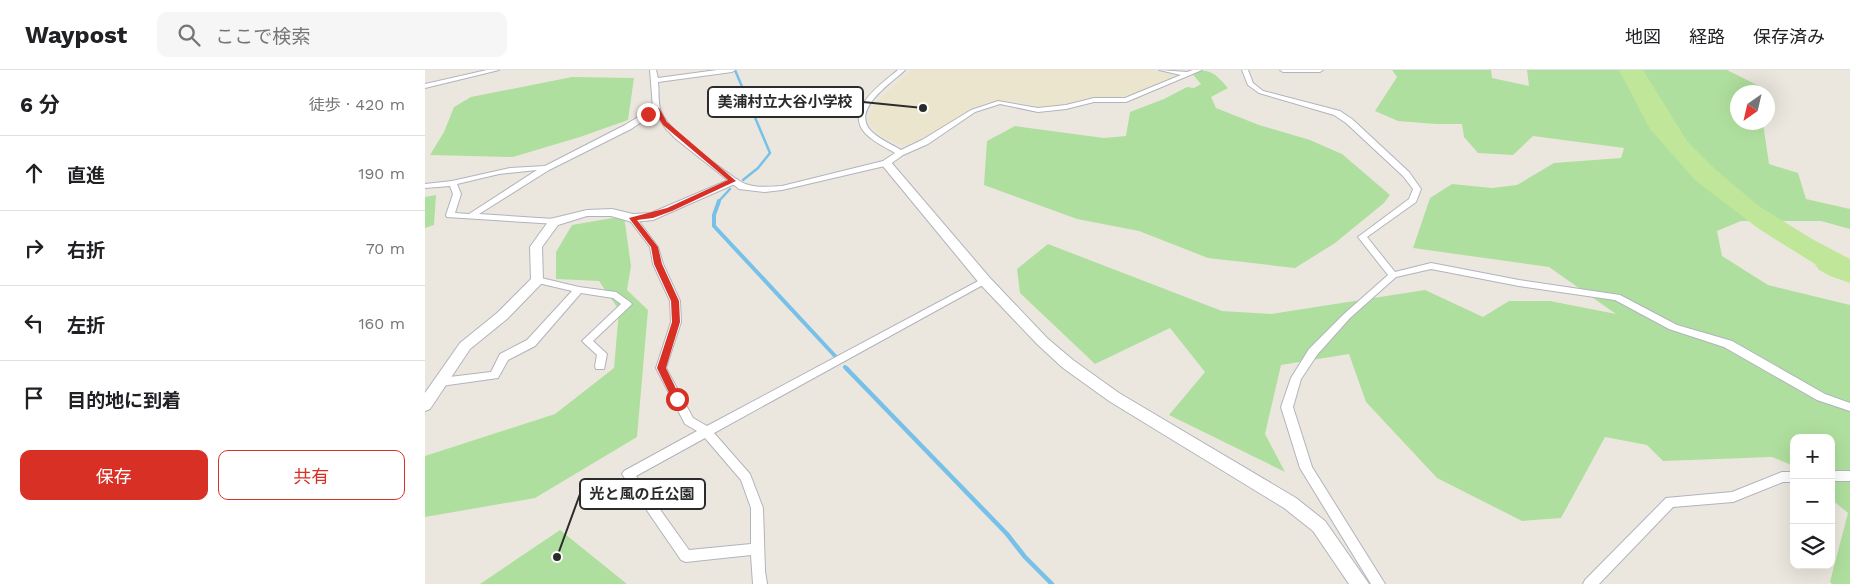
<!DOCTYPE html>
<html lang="ja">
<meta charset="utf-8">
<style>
:root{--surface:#fff;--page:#f6f6f6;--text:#202124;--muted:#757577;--line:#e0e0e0;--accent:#d93025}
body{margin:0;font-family:"Work Sans","Noto Sans JP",sans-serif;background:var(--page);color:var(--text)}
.controls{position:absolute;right:15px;bottom:15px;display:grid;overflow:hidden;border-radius:10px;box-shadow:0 5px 20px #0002}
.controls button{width:45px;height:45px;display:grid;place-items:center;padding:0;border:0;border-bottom:1px solid var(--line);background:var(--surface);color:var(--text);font:25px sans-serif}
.compass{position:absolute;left:1305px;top:15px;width:45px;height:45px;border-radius:50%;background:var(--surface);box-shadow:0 5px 20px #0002;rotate:214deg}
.stop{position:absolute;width:15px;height:15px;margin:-11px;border:4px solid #d93025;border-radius:50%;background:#fff}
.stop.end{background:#d93025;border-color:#fff;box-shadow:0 1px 5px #0008}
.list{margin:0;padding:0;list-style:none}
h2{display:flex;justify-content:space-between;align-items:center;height:65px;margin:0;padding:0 20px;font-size:21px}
h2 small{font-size:16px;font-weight:400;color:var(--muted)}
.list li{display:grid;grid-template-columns:32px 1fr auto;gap:15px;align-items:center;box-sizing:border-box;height:75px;padding:0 20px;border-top:1px solid var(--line)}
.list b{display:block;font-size:19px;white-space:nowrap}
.list em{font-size:16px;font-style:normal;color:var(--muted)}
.actions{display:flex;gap:10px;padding:15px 20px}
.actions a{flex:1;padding:11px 0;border:1px solid var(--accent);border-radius:10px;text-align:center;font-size:18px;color:var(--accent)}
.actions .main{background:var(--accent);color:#fff}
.icon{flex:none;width:28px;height:28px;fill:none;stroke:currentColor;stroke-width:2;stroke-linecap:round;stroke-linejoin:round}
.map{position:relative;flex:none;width:1425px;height:514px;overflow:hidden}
header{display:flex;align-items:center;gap:30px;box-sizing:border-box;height:70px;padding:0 25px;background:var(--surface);border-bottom:1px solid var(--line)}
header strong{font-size:24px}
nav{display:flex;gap:28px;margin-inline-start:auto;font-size:18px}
.search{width:350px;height:45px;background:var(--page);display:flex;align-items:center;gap:12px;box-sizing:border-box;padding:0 18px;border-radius:10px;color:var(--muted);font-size:19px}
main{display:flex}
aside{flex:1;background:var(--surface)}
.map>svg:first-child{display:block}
.education{fill:#ece5ce}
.green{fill:#afdf9e}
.pitch{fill:#c0e69a}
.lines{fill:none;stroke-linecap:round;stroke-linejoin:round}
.stream-far2{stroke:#77c1e8;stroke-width:2.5}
.stream-far1{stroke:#77c1e8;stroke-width:4}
.stream{stroke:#77c1e8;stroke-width:4.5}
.street-casing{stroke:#b1b3be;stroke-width:2}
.secondary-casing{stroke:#b1b3be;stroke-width:2}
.street{fill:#fff;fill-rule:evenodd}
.secondary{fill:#fff;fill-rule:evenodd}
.route{fill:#d93025}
.leader{fill:none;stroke:#2b2b2b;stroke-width:2}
.callout-dot{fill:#2b2b2b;stroke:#fff;stroke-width:2}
.callout{fill:#fff;stroke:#2b2b2b;stroke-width:2}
.callout-label{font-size:15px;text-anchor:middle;font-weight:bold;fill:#2b2b2b}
</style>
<header>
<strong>Waypost</strong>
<div class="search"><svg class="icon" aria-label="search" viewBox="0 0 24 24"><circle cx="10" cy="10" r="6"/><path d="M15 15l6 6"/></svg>ここで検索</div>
<nav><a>地図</a><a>経路</a><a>保存済み</a></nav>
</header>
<main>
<aside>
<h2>6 分<small>徒歩 · 420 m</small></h2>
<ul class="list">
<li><svg class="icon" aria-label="ahead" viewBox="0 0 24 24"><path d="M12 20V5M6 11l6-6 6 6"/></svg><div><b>直進</b></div><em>190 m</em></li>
<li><svg class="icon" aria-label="right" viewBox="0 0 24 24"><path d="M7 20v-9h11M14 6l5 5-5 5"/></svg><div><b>右折</b></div><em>70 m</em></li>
<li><svg class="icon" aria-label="left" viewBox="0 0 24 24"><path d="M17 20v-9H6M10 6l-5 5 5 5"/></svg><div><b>左折</b></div><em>160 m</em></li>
<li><svg class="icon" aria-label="arrive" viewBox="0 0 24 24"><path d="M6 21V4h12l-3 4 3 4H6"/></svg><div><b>目的地に到着</b></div></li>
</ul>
<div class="actions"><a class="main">保存</a><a>共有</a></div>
</aside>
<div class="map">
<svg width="1425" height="514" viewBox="0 0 1425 514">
<rect width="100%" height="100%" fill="#ece7de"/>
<!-- education -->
<path class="education" d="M486 0H725L752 5 707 25 693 27 661 29 646 34 631 36 613 37 588 31 564 32 546 39 499 70 479 76 459 68 449 59 442 50 450 33Z"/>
<!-- green -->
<path class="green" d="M764 0C786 0 788 1 803 18L786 27 791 38 834 55 885 70 917 84 965 125 959 133 910 173 870 198 783 188 714 161 652 149 559 115 562 71 590 56 679 68 701 66 705 42 739 29 762 17 769 18 776 14Z
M967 0H1066L1067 8 1104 16 1102 0H1302L1334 16 1335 22H1312V52L1338 53 1344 94 1373 103 1381 129 1425 139V159L1396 151H1316L1292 161 1297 186 1343 215 1425 235V514H1407L1405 512 1423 443 1406 429V368H1369V398L1364 394 1347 387 1238 391 1222 375 1180 367 1136 448 1097 451 1012 408 941 332 924 284 856 295 840 364 860 402 744 345 780 302 745 258 670 294 595 223 592 199 623 174 797 241 846 244 1000 220 1058 247 1084 231H1125L1191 244 1124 197 988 178 1005 128 1027 114 1067 118 1092 115 1129 93 1196 88 1199 78 1108 66 1088 85 1053 83 1039 67 1037 54H1011L973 51 950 41 972 7Z
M147 7 209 8 203 50 155 67 88 87 5 85 19 62 29 37 46 27Z
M11 125 9 155 0 158V127Z
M199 146 206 196 202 220 223 240 212 367 110 428 0 447V386L130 344 189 298 194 240 174 211 131 209V182L147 155Z
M135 460 202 514H55Z"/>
<!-- pitch -->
<path class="pitch" d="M1194 0H1218L1262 71 1291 100 1335 137 1387 169 1425 189V213L1405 206 1394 200 1390 194 1334 159 1270 110 1225 59Z"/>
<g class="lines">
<!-- stream-far2 -->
<path class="stream-far2" d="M310 0 345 83 333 98 318 110
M293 132 305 119"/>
<!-- stream-far1 -->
<path class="stream-far1" d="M294 131 289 145V156L411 287
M420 297 423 300"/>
<!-- stream -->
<path class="stream" d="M422 299 582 464 600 487 627 514"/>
<!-- street casing -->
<g class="street-casing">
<path id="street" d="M62 0H74L0 18V14Z
M225 0H231L233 8 292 0H310L307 2 233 12C234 20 233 30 235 39 244 64 290 93 311 109 325 119 341 117 357 116L458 91 470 83C460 77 449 72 441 64 418 40 456 14 473 0H480C467 13 425 39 446 61 454 69 466 74 476 80L497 70 546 40 573 31 613 38 641 35 669 28H700L756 5 734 0 762 2 768 0H777L701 32H669L641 39 613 42 575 34 550 42 503 74 478 85 464 95 357 120 340 122 314 119 251 69 241 59 230 43 206 59 124 100 54 144 129 149 132 150 133 152 132 154 22 147 21 145 28 124 25 116 0 118V114L27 111 85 98 120 96 200 55 228 38ZM112 100 44 144 30 143 36 124 32 114 74 104Z
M817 0H823L828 13 838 21 915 41 927 49 984 102 996 119 991 132 942 167 970 202 1006 193 1094 210 1195 225 1252 255 1307 271 1400 324 1425 333V341L1392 330 1299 277 1244 259 1190 230 1094 216 1006 199 971 207 925 248 892 285 876 309 868 337 887 397 960 514H946L875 398 856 337 866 308 884 279 919 244 963 205 933 167 984 129 988 119 978 106 921 53 909 45 834 23 823 15Z
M855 0H898L895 2H858Z
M207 145 210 146 233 177 238 194 255 231 256 252 241 298 268 348 282 356 557 209H563L565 211 289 363 325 404 338 438 340 501 342 514H328L326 485 261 492 256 490 197 404 199 401 272 361 260 354 231 298 246 252 245 231 228 194 225 177 203 148ZM280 368 316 410 326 438V474L264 480 211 406Z
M112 207 154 217 191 222 205 232 207 234 205 236 168 271 182 284 179 299H171L170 296 172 285 157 271 196 234 188 228 156 223 110 276 83 290 73 308 16 316 12 315 11 312 12 309 16 308 66 302 75 284 102 270 147 221 109 212 107 210Z
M1406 401H1425V411H1406Z
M1357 402H1369V412H1358L1308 432 1248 437 1174 514H1158L1160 510 1241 428 1307 422Z"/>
</g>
<!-- secondary casing -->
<g class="secondary-casing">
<path id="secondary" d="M461 90 465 91 565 208 622 268 648 290 694 323 871 428 900 451 944 514H924L888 461 859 438 684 331 638 298 612 274 555 214 457 95 456 93Z
M308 108 312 109 314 111 312 113 228 150 207 152 186 146H162L133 155 117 177 118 210 117 213 82 249 45 279 5 339 0 341V323L35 273 72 243 106 209 105 177 125 149 162 140 187 139 208 144 226 143Z"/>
</g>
<!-- street -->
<use href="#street" class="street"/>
<!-- secondary -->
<use href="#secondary" class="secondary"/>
</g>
<!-- route -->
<path class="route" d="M229 38H234L242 52 311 111 247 141 228 148 212 150 233 177 237 194 254 231 255 252 241 298 256 329 252 332 248 331 232 298 247 252 246 231 229 194 226 177 204 148 242 138 303 110 238 55 230 42 221 45V43Z"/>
<!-- callouts -->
<path class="leader" d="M498 38L438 32M132 487L155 424"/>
<g class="callout-dot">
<circle cx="498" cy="38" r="5"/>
<circle cx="132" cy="487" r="5"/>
</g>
<g class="callout">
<rect x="283" y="17" width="155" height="30" rx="5"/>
<rect x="155" y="409" width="125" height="30" rx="5"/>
</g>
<g class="callout-label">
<text x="360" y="37">美浦村立大谷小学校</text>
<text x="217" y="429">光と風の丘公園</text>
</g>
</svg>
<div class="controls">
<button>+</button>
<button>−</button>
<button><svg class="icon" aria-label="layers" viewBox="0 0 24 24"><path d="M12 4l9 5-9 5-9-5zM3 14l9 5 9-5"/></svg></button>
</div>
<svg class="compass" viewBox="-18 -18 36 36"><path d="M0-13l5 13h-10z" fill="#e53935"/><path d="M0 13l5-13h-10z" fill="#757577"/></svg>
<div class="stop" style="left:252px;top:329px"></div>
<div class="stop end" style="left:223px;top:44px"></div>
</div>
</main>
